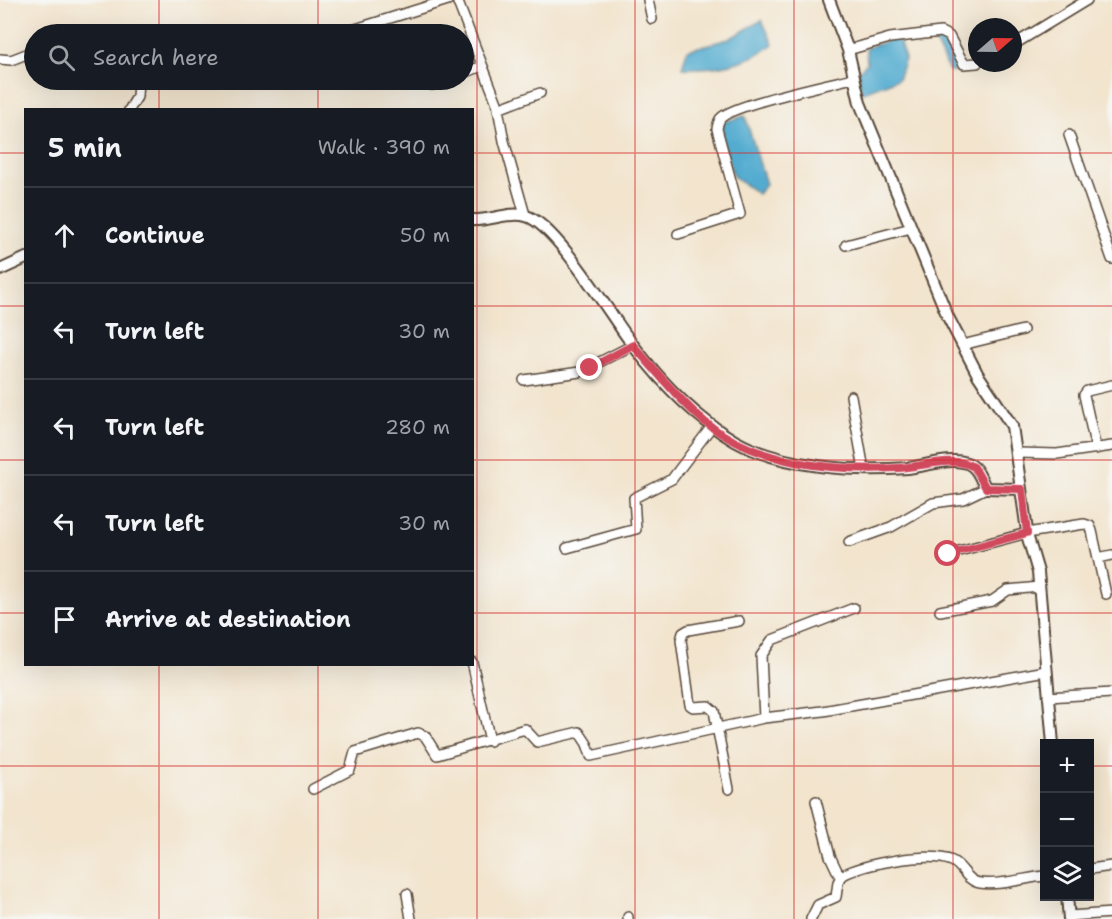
<!DOCTYPE html>
<meta charset="utf-8">
<style>
:root{--surface:#171b24;--page:#242831;--text:#f1f3f6;--muted:#9ea1a6;--line:#363941}
body{margin:0;font-family:"Shantell Sans",sans-serif;background:var(--page);color:var(--text)}
.controls{position:absolute;right:18px;bottom:18px;display:grid;overflow:hidden;border-radius:0px;box-shadow:0 6px 24px #0002}
.controls button{width:54px;height:54px;display:grid;place-items:center;padding:0;border:0;border-bottom:2px solid var(--line);background:var(--surface);color:var(--text);font:30px sans-serif}
.compass{position:absolute;left:968px;top:18px;width:54px;height:54px;border-radius:50%;background:var(--surface);box-shadow:0 6px 24px #0002;rotate:70deg}
.stop{position:absolute;width:18px;height:18px;margin:-14px;border:4px solid #d1495b;border-radius:50%;background:#fff}
.stop.end{background:#d1495b;border-color:#fff;box-shadow:0 2px 6px #0008}
.list{margin:0;padding:0;list-style:none}
h2{display:flex;justify-content:space-between;align-items:center;height:78px;margin:0;padding:0 24px;font-size:26px}
h2 small{font-size:20px;font-weight:400;color:var(--muted)}
.list li{display:grid;grid-template-columns:39px 1fr auto;gap:18px;align-items:center;box-sizing:border-box;height:96px;padding:0 24px;border-top:2px solid var(--line)}
.list b{display:block;font-size:22px;white-space:nowrap}
.list em{font-size:20px;font-style:normal;color:var(--muted)}
.icon{flex:none;width:33px;height:33px;fill:none;stroke:currentColor;stroke-width:2;stroke-linecap:round;stroke-linejoin:round}
.map{position:relative;flex:none;width:1112px;height:919px;overflow:hidden}
.search{position:absolute;background:var(--surface);box-shadow:0 6px 24px #0002;left:24px;top:24px;width:450px;height:66px;display:flex;align-items:center;gap:15px;box-sizing:border-box;padding:0 21px;border-radius:33px;color:var(--muted);font-size:22px}
.panel{position:absolute;background:var(--surface);box-shadow:0 6px 24px #0002;left:24px;top:108px;width:450px;height:558px;border-radius:0px}
.map>svg:first-child{display:block}
.water{fill:#53acd0;stroke:#476b77;stroke-width:1.5}
.lines{fill:none;stroke-linecap:round;stroke-linejoin:round}
.minor-casing{stroke:#564638;stroke-width:12}
.tertiary-casing{stroke:#564638;stroke-width:14}
.minor{stroke:#fff;stroke-width:9}
.tertiary{stroke:#fff;stroke-width:10}
.route{stroke:#d1495b;stroke-width:8}
.grid{fill:none;stroke:#d62828;stroke-width:1.5;stroke-opacity:0.55}
</style>
<div class="map">
<svg width="1112" height="919" viewBox="0 0 1112 919">
<rect width="100%" height="100%" fill="#f6f6f2"/>
<filter id="ink" filterUnits="userSpaceOnUse"><feTurbulence type="fractalNoise" baseFrequency=".0167" numOctaves="2"/><feDisplacementMap in="SourceGraphic" scale="12" xChannelSelector="R" yChannelSelector="G"/><feConvolveMatrix kernelMatrix="1 2 1 2 8 2 1 2 1" color-interpolation-filters="sRGB"/></filter>
<filter id="wash" filterUnits="userSpaceOnUse"><feTurbulence type="fractalNoise" baseFrequency=".008" numOctaves="4" result="noise"/><feDisplacementMap in="SourceGraphic" scale="24" xChannelSelector="R" yChannelSelector="G"/><feGaussianBlur stdDeviation="1.35" result="paint"/><feColorMatrix in="noise" values="0 0 0 0 0 0 0 0 0 0 0 0 0 0 0 0 0 1.4 0 .05"/><feComposite in="paint" operator="in"/></filter>
<g filter="url(#wash)">
<rect width="100%" height="100%" fill="#f2e4cd"/>
<!-- water -->
<path class="water" d="M762 20 773 44C748 65 715 69 682 68L687 50 729 39Z
M898 38 905 59 898 79 861 93 858 72 867 63 866 48Z
M934 40 950 41 958 51 956 71H949Z
M745 116 766 184 758 194 733 176 723 141V122Z"/>
</g>
<g filter="url(#ink)">
<g class="lines">
<!-- minor casing -->
<g class="minor-casing">
<path id="minor" d="M457 0 497 103 504 141 525 215
M648 0 652 19
M349 31 448 0
M1013 45 1087 0
M848 50 890 38 941 32 949 36 964 64 977 63
M0 59 11 60 34 51
M464 73 482 66
M432 85 446 80
M498 109 540 93
M129 110 137 97 138 80
M1069 135 1112 259
M678 234 740 214 717 129C718 124 718 120 722 117 739 103 827 85 853 78
M846 245 911 228
M962 345 1023 330
M524 380 580 372 633 345
M851 396 864 470
M1096 449 1084 395 1087 391 1112 385
M1017 453 1057 454 1112 446
M849 542 891 527 933 503 963 499 986 488
M567 548 636 529 634 498 672 479 712 426
M948 554 1027 533 1084 524 1090 526 1092 531 1106 594
M1098 558 1112 555
M940 611 992 601 1008 590 1039 587
M472 662 490 741
M1048 697 1112 693
M764 718 761 656 772 640 854 608
M313 789 350 770 355 752 418 733 425 736 437 755 525 729 537 742 579 732 587 744 591 756 764 718 823 711 1046 671
M729 789 714 711 708 706 693 707 690 705 681 640 683 633 688 630 739 621
M816 801 830 856 840 877
M1090 869 1112 866
M407 894 411 919
M1069 916 1112 913
M628 917V919
M811 919 818 905 836 897 838 882 843 875C864 864 929 851 952 861 963 866 966 881 980 883 1000 886 1025 878 1044 876"/>
</g>
<!-- tertiary casing -->
<g class="tertiary-casing">
<path id="tertiary" d="M829 0 848 50 860 103 948 317 978 375 1012 426 1028 538 1038 572 1053 744
M472 220C489 221 511 211 526 216 556 224 612 318 633 345 661 382 694 417 735 441 783 468 855 472 908 468 926 466 950 457 967 463 978 467 980 479 986 488L1021 489
M0 270 26 258
M1067 896 1069 919"/>
</g>
<!-- minor -->
<use href="#minor" class="minor"/>
<!-- tertiary -->
<use href="#tertiary" class="tertiary"/>
</g>
</g>
<g class="lines" filter="url(#ink)">
<!-- route -->
<path class="route" d="M590 368 633 345C656 371 678 399 705 422 758 465 832 471 898 468 921 467 953 455 974 467L986 488 1022 489 1027 533 948 554"/>
</g>
<!-- grid -->
<path class="grid" d="M159 0V34M318 0V34M477 0V919M635 0V919M794 0V919M953 0V919M159 80V110M318 80V110M0 153H26M472 153H1112M0 306H26M472 306H1112M0 460H26M472 460H1112M0 613H26M472 613H1112M159 664V919M318 664V919M0 766H1044M1090 766H1112"/>
</svg>
<div class="controls">
<button>+</button>
<button>−</button>
<button><svg class="icon" aria-label="layers" viewBox="0 0 24 24"><path d="M12 4l9 5-9 5-9-5zM3 14l9 5 9-5"/></svg></button>
</div>
<svg class="compass" viewBox="-18 -18 36 36"><path d="M0-13l5 13h-10z" fill="#e53935"/><path d="M0 13l5-13h-10z" fill="#9ea1a6"/></svg>
<div class="stop" style="left:948px;top:554px"></div>
<div class="stop end" style="left:590px;top:368px"></div>
<div class="search"><svg class="icon" aria-label="search" viewBox="0 0 24 24"><circle cx="10" cy="10" r="6"/><path d="M15 15l6 6"/></svg>Search here</div>
<section class="panel">
<h2>5 min<small>Walk · 390 m</small></h2>
<ul class="list">
<li><svg class="icon" aria-label="ahead" viewBox="0 0 24 24"><path d="M12 20V5M6 11l6-6 6 6"/></svg><div><b>Continue</b></div><em>50 m</em></li>
<li><svg class="icon" aria-label="left" viewBox="0 0 24 24"><path d="M17 20v-9H6M10 6l-5 5 5 5"/></svg><div><b>Turn left</b></div><em>30 m</em></li>
<li><svg class="icon" aria-label="left" viewBox="0 0 24 24"><path d="M17 20v-9H6M10 6l-5 5 5 5"/></svg><div><b>Turn left</b></div><em>280 m</em></li>
<li><svg class="icon" aria-label="left" viewBox="0 0 24 24"><path d="M17 20v-9H6M10 6l-5 5 5 5"/></svg><div><b>Turn left</b></div><em>30 m</em></li>
<li><svg class="icon" aria-label="arrive" viewBox="0 0 24 24"><path d="M6 21V4h12l-3 4 3 4H6"/></svg><div><b>Arrive at destination</b></div></li>
</ul>
</section>
</div>
